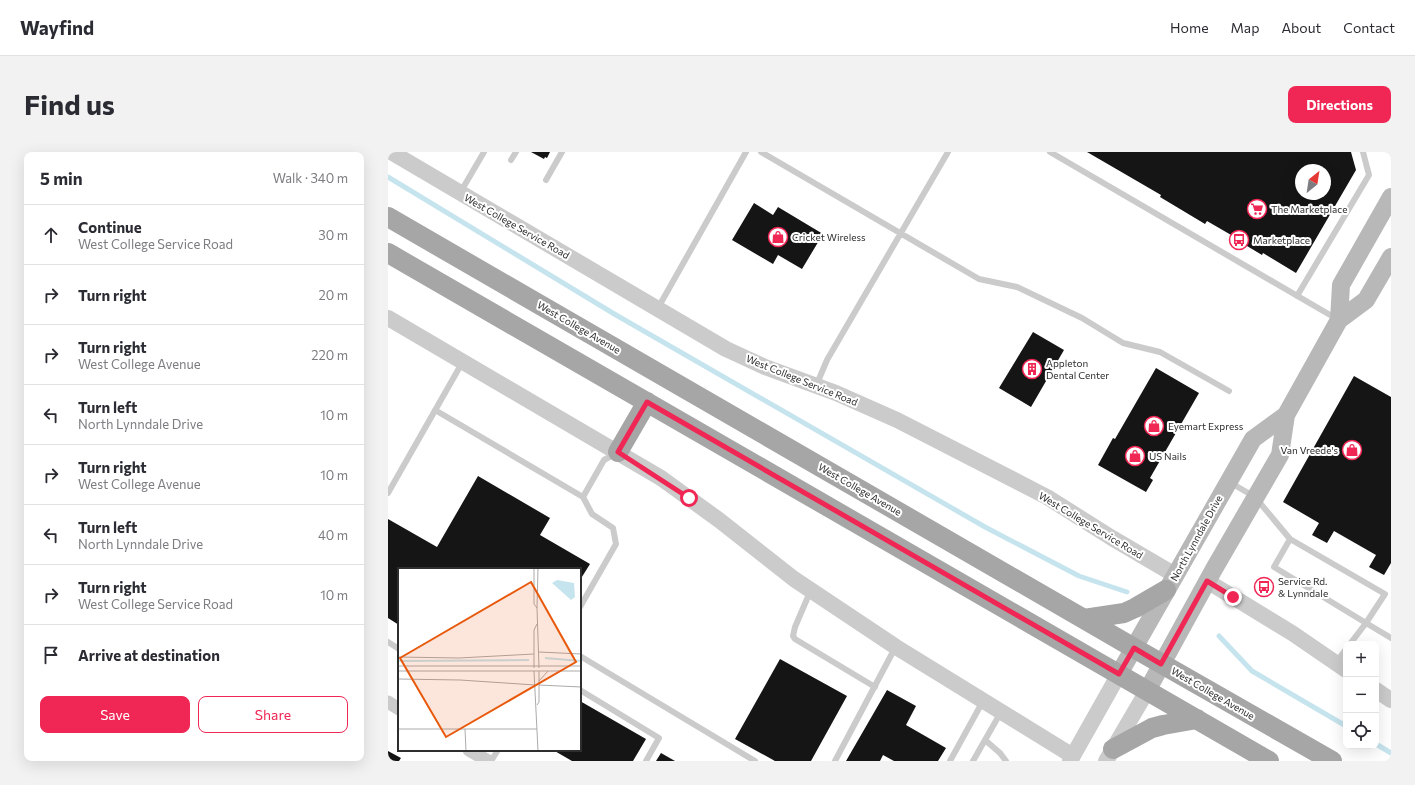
<!DOCTYPE html>
<meta charset="utf-8">
<style>
:root{--surface:#fff;--page:#f2f2f3;--text:#2b2b33;--muted:#7c7c81;--line:#e1e1e2;--accent:#f02654}
body{margin:0;font-family:Commissioner,sans-serif;background:var(--page);color:var(--text)}
.controls{position:absolute;right:12px;bottom:12px;display:grid;overflow:hidden;border-radius:8px;box-shadow:0 4px 16px #0002}
.controls button{width:36px;height:36px;display:grid;place-items:center;padding:0;border:0;border-bottom:1px solid var(--line);background:var(--surface);color:var(--text);font:20px sans-serif}
.compass{position:absolute;left:907px;top:12px;width:36px;height:36px;border-radius:50%;background:var(--surface);box-shadow:0 4px 16px #0002;rotate:30deg}
.stop{position:absolute;width:12px;height:12px;margin:-9px;border:3px solid #f02654;border-radius:50%;background:#fff}
.stop.end{background:#f02654;border-color:#fff;box-shadow:0 1px 4px #0008}
.list{margin:0;padding:0;list-style:none}
h2{display:flex;justify-content:space-between;align-items:center;height:52px;margin:0;padding:0 16px;font-size:17px}
h2 small{font-size:13px;font-weight:400;color:var(--muted)}
.list li{display:grid;grid-template-columns:26px 1fr auto;gap:12px;align-items:center;box-sizing:border-box;height:60px;padding:0 16px;border-top:1px solid var(--line)}
.list b{display:block;font-size:15px;white-space:nowrap}
.list p{margin:0;font-size:13px;white-space:nowrap;color:var(--muted)}
.list em{font-size:13px;font-style:normal;color:var(--muted)}
.actions{display:flex;gap:8px;padding:12px 16px}
.actions a{flex:1;padding:9px 0;border:1px solid var(--accent);border-radius:8px;text-align:center;font-size:14px;color:var(--accent)}
.actions .main{background:var(--accent);color:#fff}
.icon{flex:none;width:22px;height:22px;fill:none;stroke:currentColor;stroke-width:2;stroke-linecap:round;stroke-linejoin:round}
.map{position:relative;flex:none;width:1003px;height:609px;overflow:hidden;border-radius:8px}
header{display:flex;align-items:center;gap:24px;box-sizing:border-box;height:56px;padding:0 20px;background:var(--surface);border-bottom:1px solid var(--line)}
header strong{font-size:19px}
nav{display:flex;gap:22px;margin-inline-start:auto;font-size:14px}
.intro{display:flex;align-items:center;justify-content:space-between;box-sizing:border-box;height:96px;padding:0 24px}
h1{margin:0;font-size:28px}
.button{padding:10px 18px;border-radius:8px;background:var(--accent);color:#fff;font-size:14px;font-weight:700}
main{display:flex;gap:24px;padding:0 24px}
aside{flex:1;background:var(--surface);border-radius:8px;box-shadow:0 4px 16px #0002}
.map>svg:first-child{display:block}
.lines{fill:none;stroke-linecap:round;stroke-linejoin:round}
.stream{stroke:#c6e4ee;stroke-width:5}
.building{fill:#151515;fill-rule:evenodd}
.service{stroke:#cbcbcb;stroke-width:6}
.minor{stroke:#cbcbcb;stroke-width:13}
.tertiary{stroke:#cbcbcb;stroke-width:16}
.secondary{stroke:#b8b8b8;stroke-width:18}
.primary{stroke:#a6a6a6;stroke-width:20}
.route{stroke:#f02654;stroke-width:5}
.labels{text-anchor:middle;dominant-baseline:central;stroke-width:4;stroke-linejoin:round;paint-order:stroke}
.poi-label{font-size:10px;fill:#2e2e2e;stroke:#fff;text-anchor:start}
.street-label{font-size:10px;fill:#2e2e2e;stroke:#fff}
.inset-river{fill:none;stroke:#c6e4ee;stroke-width:2}
.inset-road{fill:none;stroke:#ababab;stroke-width:1}
.view{fill:#e8590c;fill-opacity:0.15;stroke:#e8590c;stroke-width:2}
.inset-edge{fill:none;stroke:#2e2e2e;stroke-width:2}
</style>
<header>
<strong>Wayfind</strong>
<nav><a>Home</a><a>Map</a><a>About</a><a>Contact</a></nav>
</header>
<div class="intro"><h1>Find us</h1><a class="button">Directions</a></div>
<main>
<aside>
<h2>5 min<small>Walk · 340 m</small></h2>
<ul class="list">
<li><svg class="icon" aria-label="ahead" viewBox="0 0 24 24"><path d="M12 20V5M6 11l6-6 6 6"/></svg><div><b>Continue</b><p>West College Service Road</p></div><em>30 m</em></li>
<li><svg class="icon" aria-label="right" viewBox="0 0 24 24"><path d="M7 20v-9h11M14 6l5 5-5 5"/></svg><div><b>Turn right</b></div><em>20 m</em></li>
<li><svg class="icon" aria-label="right" viewBox="0 0 24 24"><path d="M7 20v-9h11M14 6l5 5-5 5"/></svg><div><b>Turn right</b><p>West College Avenue</p></div><em>220 m</em></li>
<li><svg class="icon" aria-label="left" viewBox="0 0 24 24"><path d="M17 20v-9H6M10 6l-5 5 5 5"/></svg><div><b>Turn left</b><p>North Lynndale Drive</p></div><em>10 m</em></li>
<li><svg class="icon" aria-label="right" viewBox="0 0 24 24"><path d="M7 20v-9h11M14 6l5 5-5 5"/></svg><div><b>Turn right</b><p>West College Avenue</p></div><em>10 m</em></li>
<li><svg class="icon" aria-label="left" viewBox="0 0 24 24"><path d="M17 20v-9H6M10 6l-5 5 5 5"/></svg><div><b>Turn left</b><p>North Lynndale Drive</p></div><em>40 m</em></li>
<li><svg class="icon" aria-label="right" viewBox="0 0 24 24"><path d="M7 20v-9h11M14 6l5 5-5 5"/></svg><div><b>Turn right</b><p>West College Service Road</p></div><em>10 m</em></li>
<li><svg class="icon" aria-label="arrive" viewBox="0 0 24 24"><path d="M6 21V4h12l-3 4 3 4H6"/></svg><div><b>Arrive at destination</b></div></li>
</ul>
<div class="actions"><a class="main">Save</a><a>Share</a></div>
</aside>
<div class="map">
<svg width="1003" height="609" viewBox="0 0 1003 609">
<rect width="100%" height="100%" fill="#fff"/>
<g class="lines">
<!-- stream -->
<path class="stream" d="M0 25 228 163 597 375 691 424 739 440
M831 484 864 519 958 574
M988 592 1003 601"/>
</g>
<!-- building -->
<path class="building" d="M143 0H162L159 6 157 5 156 7Z
M699 0H963L968 18 908 121 875 101 874 103 849 88 850 87 819 69 817 72 772 45 773 43ZM913 18H937V42H913Z
M366 51 385 63 390 55 435 82 414 117 390 103 385 112 344 88Z
M645 180 676 198 643 255 611 236Z
M768 216 811 241 762 326 765 328 758 340 710 313 725 286 727 287Z
M966 224 1003 245V411L996 423 981 415 988 403 946 379 939 391 924 383 931 371 895 350Z
M90 324 162 366 152 383 202 412 192 428V417H11V473L0 466V367L49 395Z
M392 507 459 544 423 609H387L347 587Z
M499 538 528 554 518 573 558 596 550 609H506L495 603 492 609H458Z
M192 549 258 587 245 609H184L165 598H192Z
M0 599 13 606 11 609H0Z
M273 601 287 609H268Z"/>
<g class="lines">
<!-- service -->
<path class="service" d="M373 0 591 127 629 135 694 166 735 191 772 200 841 239
M662 0 949 167
M123 8 128 0
M158 28 174 0
M72 41 96 0
M909 144 981 23 975 0
M270 156 358 0
M428 234 439 208 560 0
M47 258 195 345 216 308 227 302
M843 331 867 345 902 387 997 442 978 471 886 415 902 387
M0 341 74 211
M422 440 407 475 405 484 407 487 487 535
M192 455 228 392 225 376 204 362 195 345
M0 490 11 497
M962 492 978 471 1003 486
M192 504 367 609
M948 511 958 497
M192 538 271 586 258 609
M597 588 612 601 618 609
M103 609 110 598
M447 609 507 496
M562 609 595 549
M585 609 613 560"/>
<!-- minor -->
<path class="minor" d="M0 550 11 557
M81 598 100 609"/>
<!-- tertiary -->
<path class="tertiary" d="M3 0 338 197 377 215 448 241 509 268 659 345 724 386 787 423
M0 166 273 326 331 368 406 427 508 495 685 604
M819 429 904 481 958 518
M988 538 1003 548
M682 609 731 522
M718 609 759 539"/>
<!-- secondary -->
<path class="secondary" d="M951 168 953 133 1003 45
M731 522 865 287 898 263
M759 539 826 417 892 303 898 263 951 168 978 148 1003 105"/>
<!-- primary -->
<path class="primary" d="M0 65 746 496 944 609
M0 101 881 609
M230 300 259 250
M696 467 736 461 747 456 778 438
M725 597 764 576 775 573 809 567"/>
</g>
<g class="lines">
<!-- route -->
<path class="route" d="M301 346 230 300 259 250 731 522 746 496 773 512 819 429 845 445"/>
</g>
<!-- icons -->
<defs>
<g id="supermarket-ring" transform="scale(1)"><circle r="9.5" fill="#fff" stroke="#f02654" stroke-width="1.5"/><path d="M-6-5.5h2.5l.6 2H6L4.5 2H-2.5L-4.4-4H-6ZM-1.5 3.2a1.3 1.3 0 1 0 .1 0ZM3 3.2a1.3 1.3 0 1 0 .1 0Z" fill="#f02654"/></g>
<g id="shop-ring" transform="scale(1)"><circle r="9.5" fill="#fff" stroke="#f02654" stroke-width="1.5"/><path d="M-5-2.5h2.3a2.7 3.5 0 0 1 5.4 0H5L5.5 6h-11ZM-1.5-2.5h3a1.5 2.3 0 0 0-3 0Z" fill="#f02654"/></g>
<g id="bus-ring" transform="scale(1)"><circle r="9.5" fill="#fff" stroke="#f02654" stroke-width="1.5"/><path d="M-5-6H5V4H4V6H2V4H-2V6H-4V4H-5ZM-3.5-4V0h7V-4ZM-3.5 1.2v1.5H-2V1.2ZM2 1.2v1.5H3.5V1.2Z" fill="#f02654"/></g>
<g id="building-ring" transform="scale(1)"><circle r="9.5" fill="#fff" stroke="#f02654" stroke-width="1.5"/><path d="M-4-6H4V6H1V3H-1V6H-4ZM-2.5-4.3h1.7v1.8h-1.7ZM.8-4.3h1.7v1.8H.8ZM-2.5-1h1.7V.8h-1.7ZM.8-1h1.7V.8H.8Z" fill="#f02654"/></g>
</defs>
<g fill-rule="evenodd">
<use href="#supermarket-ring" x="869" y="57"/>
<use href="#shop-ring" x="390" y="85"/>
<use href="#bus-ring" x="851" y="88"/>
<use href="#building-ring" x="644" y="217"/>
<use href="#shop-ring" x="766" y="274"/>
<use href="#shop-ring" x="964" y="298"/>
<use href="#shop-ring" x="747" y="304"/>
<use href="#bus-ring" x="876" y="435"/>
</g>
<g class="labels">
<!-- poi labels -->
<g class="poi-label">
<text x="883" y="57">The Marketplace</text>
<text x="404" y="85">Cricket Wireless</text>
<text x="865" y="88">Marketplace</text>
<text x="658" y="211">Appleton<tspan x="658" dy="12">Dental Center</tspan></text>
<text x="780" y="274">Eyemart Express</text>
<text x="950" y="298" text-anchor="end">Van Vreede's</text>
<text x="761" y="304">US Nails</text>
<text x="890" y="429">Service Rd.<tspan x="890" dy="12">&amp; Lynndale</tspan></text>
</g>
<!-- street labels -->
<g class="street-label">
<text transform="translate(129 74) rotate(30)">West College Service Road</text>
<text transform="translate(191 175) rotate(30)">West College Avenue</text>
<text transform="translate(414 228) rotate(22)">West College Service Road</text>
<text transform="translate(472 337) rotate(30)">West College Avenue</text>
<text transform="translate(703 373) rotate(31)">West College Service Road</text>
<text transform="translate(808 386) rotate(-61)">North Lynndale Drive</text>
<text transform="translate(825 541) rotate(30)">West College Avenue</text>
</g>
</g>
<!-- overview -->
<g transform="translate(10 416)">
<rect width="183" height="183" fill="#fff"/>
<path d="M159 12 176 15 177 29 173 32 154 15Z" fill="#c6e4ee"/>
<path class="inset-river" d="M147 90 183 93M0 93 131 92"/>
<path class="inset-road" d="M136 0V36L139 40M140 0 139 40 141 100M141 84 183 86M0 89 61 90 136 86M0 98H183M136 100V62L139 56M0 103H183M136 103 140 183M0 111 62 112 137 117M141 113 150 103M141 117 183 119M139 137 141 134V103M0 161H139M67 161 68 183"/>
<path class="view" d="M133 14 178 94 48 169 2 90Z"/>
<rect width="183" height="183" class="inset-edge"/>
</g>
</svg>
<div class="controls">
<button>+</button>
<button>−</button>
<button><svg class="icon" aria-label="locate" viewBox="0 0 24 24"><circle cx="12" cy="12" r="6"/><path d="M12 2v4M12 18v4M2 12h4M18 12h4"/></svg></button>
</div>
<svg class="compass" viewBox="-18 -18 36 36"><path d="M0-13l5 13h-10z" fill="#e53935"/><path d="M0 13l5-13h-10z" fill="#7c7c81"/></svg>
<div class="stop" style="left:301px;top:346px"></div>
<div class="stop end" style="left:845px;top:445px"></div>
</div>
</main>
